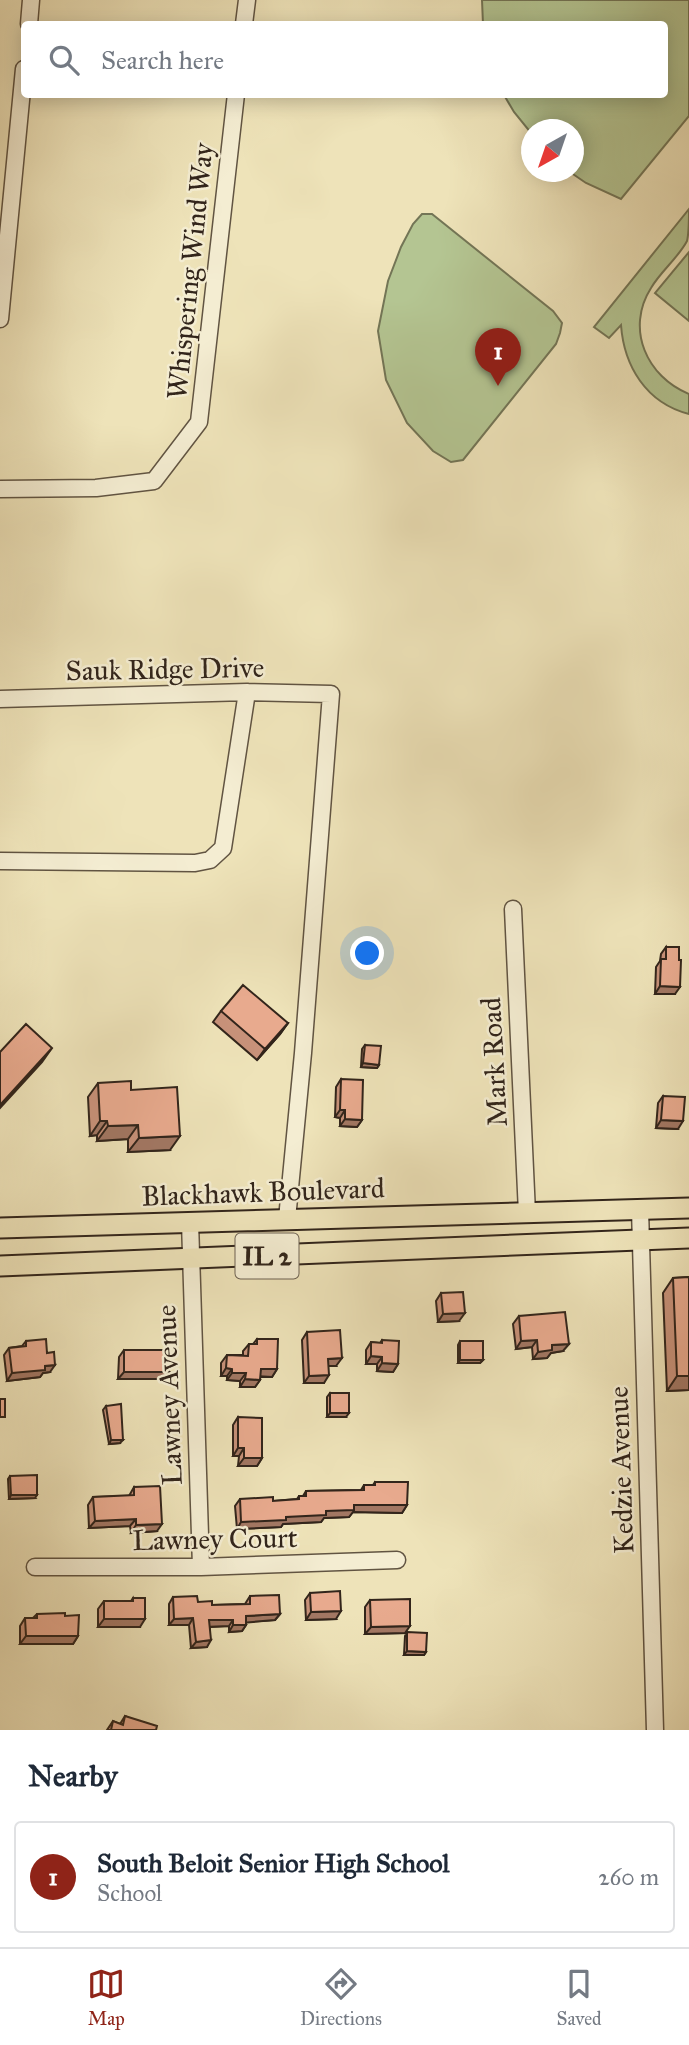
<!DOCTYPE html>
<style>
:root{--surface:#fff;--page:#f2f2f3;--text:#1f2937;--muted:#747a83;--line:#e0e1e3;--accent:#8f2418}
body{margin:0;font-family:"IM FELL Great Primer",serif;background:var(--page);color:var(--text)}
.compass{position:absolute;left:521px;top:119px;width:63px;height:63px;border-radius:50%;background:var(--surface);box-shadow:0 4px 18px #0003;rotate:220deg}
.you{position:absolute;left:368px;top:954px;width:24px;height:24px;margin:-18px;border:5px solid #fff;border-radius:50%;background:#1a73e8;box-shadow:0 0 0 10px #1a73e833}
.badge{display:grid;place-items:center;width:46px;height:46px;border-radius:50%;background:var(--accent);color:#fff;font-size:23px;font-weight:700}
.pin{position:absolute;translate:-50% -58px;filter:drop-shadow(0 2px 4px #0008)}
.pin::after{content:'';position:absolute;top:37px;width:24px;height:21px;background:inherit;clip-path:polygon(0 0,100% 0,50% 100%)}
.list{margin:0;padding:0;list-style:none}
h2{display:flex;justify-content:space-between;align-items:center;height:91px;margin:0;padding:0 28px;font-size:30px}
h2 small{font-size:23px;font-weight:400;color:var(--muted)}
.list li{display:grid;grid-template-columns:46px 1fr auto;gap:21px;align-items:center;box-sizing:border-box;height:112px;margin:0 14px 14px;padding:0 14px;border:2px solid var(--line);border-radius:7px}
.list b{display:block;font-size:26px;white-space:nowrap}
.list p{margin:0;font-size:23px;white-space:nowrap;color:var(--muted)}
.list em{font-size:23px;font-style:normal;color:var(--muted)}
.icon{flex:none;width:38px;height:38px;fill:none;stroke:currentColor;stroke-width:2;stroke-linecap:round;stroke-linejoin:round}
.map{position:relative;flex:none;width:689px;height:1730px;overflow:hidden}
.search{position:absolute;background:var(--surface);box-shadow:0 4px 18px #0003;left:21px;right:21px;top:21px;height:77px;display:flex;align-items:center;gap:18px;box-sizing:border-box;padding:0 24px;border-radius:7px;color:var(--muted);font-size:26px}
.sheet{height:217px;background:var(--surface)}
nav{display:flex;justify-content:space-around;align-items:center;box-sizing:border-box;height:98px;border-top:2px solid var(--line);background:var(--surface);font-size:19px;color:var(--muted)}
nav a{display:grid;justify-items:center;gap:4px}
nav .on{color:var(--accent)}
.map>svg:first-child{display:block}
.green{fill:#b4c592;stroke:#737556;stroke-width:2}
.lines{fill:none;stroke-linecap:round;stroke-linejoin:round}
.minor-casing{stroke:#615442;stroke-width:19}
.major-casing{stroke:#32251b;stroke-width:23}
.minor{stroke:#f4edd2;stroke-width:16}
.major{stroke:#eee3b9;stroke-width:19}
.wall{fill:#c8927a;stroke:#32251b;stroke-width:2}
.shaded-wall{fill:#a27763;stroke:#32251b;stroke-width:2}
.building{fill:#e8aa8e;stroke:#32251b;stroke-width:2}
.labels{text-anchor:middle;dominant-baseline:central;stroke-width:5;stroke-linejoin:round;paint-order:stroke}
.shield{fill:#f4edd2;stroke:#6c6152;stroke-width:2}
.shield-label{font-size:26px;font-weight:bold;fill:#32251b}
.street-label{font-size:28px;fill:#32251b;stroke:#f4edd2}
</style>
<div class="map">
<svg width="689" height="1730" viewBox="0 0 689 1730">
<rect width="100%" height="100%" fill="#eee3b9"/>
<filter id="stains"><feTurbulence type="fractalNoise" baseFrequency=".00286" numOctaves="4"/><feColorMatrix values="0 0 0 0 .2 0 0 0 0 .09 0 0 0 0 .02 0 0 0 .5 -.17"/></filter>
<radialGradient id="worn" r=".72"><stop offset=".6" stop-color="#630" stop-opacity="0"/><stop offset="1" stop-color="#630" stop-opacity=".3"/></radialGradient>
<!-- green -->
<path class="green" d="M482 0H689V116L621 199 586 183 570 172H574V130H532L531 133 514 112 504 95 664 94V24H483Z
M689 209C689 218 689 233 687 241 678 258 661 271 651 288 625 329 647 377 689 394V414C646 403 624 366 621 325L609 338 594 327Z
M422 214H432L553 311 562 323 560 333 556 344 463 460 451 462 433 451 407 423 386 380 378 331 388 281 401 247 413 224Z
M689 252V321L655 293Z"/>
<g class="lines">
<!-- minor casing -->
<g class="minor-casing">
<path id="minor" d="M29 24 31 0
M244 24 247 0
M0 319 24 69
M0 489 96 488 154 481 199 422 236 94
M0 699 247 692 331 694 303 1053 287 1219
M0 861 195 863 210 860 223 848 247 692
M513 909 527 1213
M640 1209 655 1730
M190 1222 201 1567
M35 1567H201L397 1560"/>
</g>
<!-- major casing -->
<g class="major-casing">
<path id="major" d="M0 1228 689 1208
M0 1266 689 1238"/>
</g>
<!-- minor -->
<use href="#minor" class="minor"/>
<!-- major -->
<use href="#major" class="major"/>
</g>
<!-- wall -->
<path class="wall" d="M666 947 675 994H655L656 967 660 961 661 954Z
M221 1011 288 1023 280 1034 257 1060 213 1022Z
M365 1045 379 1065 377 1068 361 1067 362 1049Z
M341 1079 362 1120 357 1127 340 1126V1118L335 1117 336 1087Z
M98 1083 131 1090 170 1150 128 1152V1139L97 1141V1135L90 1136 88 1097Z
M663 1096 678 1129 656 1128 658 1103Z
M689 1277V1390L667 1391 663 1293 673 1278Z
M441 1293 459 1321 438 1322 436 1301Z
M519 1316 563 1351 551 1353 547 1358 533 1359 532 1347 516 1349 513 1324Z
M307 1332 336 1366H328L324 1383H304L302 1340Z
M257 1339 277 1369 272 1377H260V1380L255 1387H240V1381L227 1380V1376H221V1363L227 1355H243V1351L249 1344H253Z
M382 1340 398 1364 393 1372 377 1371V1364H366V1350L371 1342 380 1343Z
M26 1341 50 1372 43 1373 40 1377 7 1381 4 1355 9 1348 22 1346Z
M460 1341 483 1360 480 1363H458V1345Z
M124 1350 169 1372 164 1379H118L119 1357Z
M330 1393 346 1417H327V1397Z
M106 1406 120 1443 109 1444 103 1410Z
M238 1417 262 1458 257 1466H238L239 1456H233V1425Z
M10 1476 35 1498 9 1499 8 1479Z
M375 1482 407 1505 402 1513 353 1512 349 1517 324 1518 321 1522 283 1524 281 1527 237 1529 235 1506 240 1499 273 1501 297 1499 299 1496H303L306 1491 361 1490 364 1485H373Z
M134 1487 157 1531 131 1533 130 1526 89 1528 88 1505 93 1497 129 1496Z
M310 1593 336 1619 306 1620 305 1600Z
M250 1596 280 1614 275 1620 246 1622V1625L242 1631 229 1632V1626L210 1627 207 1647 191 1648 189 1625H169V1604L173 1597 212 1605 245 1604Z
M133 1598 140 1627H98V1609L104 1601H131Z
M370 1600 405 1633 365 1634V1607Z
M37 1614 65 1616 78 1636 73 1644H20V1626L25 1618H33Z
M407 1632 426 1652 424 1655H404L405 1636Z
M125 1716 156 1730H107L113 1721 120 1724Z"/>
<!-- shaded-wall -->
<path class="shaded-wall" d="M660 986 680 987 675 994H655Z
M288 1023 280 1034 257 1060 265 1049Z
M52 1048 42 1062 0 1108V1105Z
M363 1063 379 1065 377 1068 361 1067Z
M340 1110H345L340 1118 335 1117Z
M345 1119 362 1120 357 1127 340 1126Z
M661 1120 683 1121 678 1129 656 1128Z
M100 1121H107L97 1135 90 1136Z
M138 1125 128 1139 97 1141 108 1126Z
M180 1136 170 1150 128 1152 139 1138Z
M465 1313 459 1321 438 1322 443 1314Z
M537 1340 532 1347 516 1349 521 1341Z
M569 1344 563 1351 551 1353 547 1358 533 1359 538 1352 552 1345Z
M371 1356 382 1357 377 1364H366Z
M342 1358 336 1366H323L328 1359Z
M460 1360H483L480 1363H458Z
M382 1363 398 1364 393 1372 377 1371Z
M55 1365 50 1372 43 1373 40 1377 7 1381 12 1373 45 1366Z
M226 1368 232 1369 227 1376H221Z
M261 1369H277L272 1377 255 1376Z
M124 1372H169L164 1379H118Z
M232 1373H246L240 1381 227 1380Z
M329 1375 324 1383H304L309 1376Z
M677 1376H689V1390L667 1391Z
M245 1379 260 1380 255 1387H240Z
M330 1413H349L346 1417H327Z
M111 1440H123L120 1443 109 1444Z
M238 1448H244L239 1456H233Z
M244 1458H262L257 1466H238Z
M11 1495H37L35 1498 9 1499Z
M354 1505H407L402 1513 353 1512 349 1517 324 1518 321 1522 283 1524 281 1527 237 1529 241 1522 286 1517Z
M136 1519 130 1526 89 1528 95 1521Z
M162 1524 157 1531 131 1533 136 1525Z
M341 1611 336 1619 306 1620 311 1612Z
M280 1614 275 1620 241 1623 246 1616Z
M193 1618 189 1625H169L174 1619Z
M104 1619H145L140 1627H98Z
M209 1620H233L229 1626 204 1627Z
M233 1625H246L242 1631 229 1632Z
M410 1626 405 1633 365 1634 371 1627Z
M26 1636H78L73 1644H20Z
M211 1640 207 1647 191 1648 196 1642Z
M407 1651 426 1652 424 1655H404Z"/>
<!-- building -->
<path class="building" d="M666 947H679V960H681L680 987 660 986 661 959H666Z
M243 985 288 1023 265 1049 221 1011Z
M26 1024 52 1048 0 1105V1052Z
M365 1045 381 1046 379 1065 363 1063Z
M341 1079 363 1080 362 1120 345 1119V1110H340Z
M131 1081V1090L177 1087 180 1136 139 1138 138 1125 108 1126 107 1121H100L98 1083Z
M663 1096 685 1097 683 1121 661 1120Z
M689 1277V1376H677L673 1278Z
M463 1292 465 1313 443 1314 441 1293Z
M565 1312 569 1344 552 1345V1350L538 1352 537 1340 521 1341 519 1316Z
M340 1330 342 1358 328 1359 329 1375 309 1376 307 1332Z
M46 1339 47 1353 54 1352 55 1365 45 1366V1370L12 1373 9 1348 26 1346V1341Z
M257 1339H278L277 1369H261L260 1380 245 1379 246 1373H232V1369L226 1368 227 1355 248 1356 249 1344H257Z
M382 1340 399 1341 398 1364 382 1363V1357L371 1356V1342L382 1343Z
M460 1341H483V1360H460Z
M124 1350H169V1372H124Z
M330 1393H349V1413H330Z
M0 1399H5V1417H0Z
M121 1404 123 1440H111L106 1406Z
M238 1417 262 1418V1458H244V1448H238Z
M37 1475V1495H11L10 1476Z
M375 1482H408L407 1505H354V1510L326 1511V1515L286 1517V1520L241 1522 240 1499 273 1497V1501L299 1499V1496H306V1491L364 1490V1485H375Z
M160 1486 162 1524 136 1525V1519L95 1521 93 1497 134 1495V1487Z
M340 1591 341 1611 311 1612 310 1593Z
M279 1595 280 1614 246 1616V1625H233V1620H209L211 1640 196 1642 193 1618 174 1619 173 1597 197 1596 198 1602 212 1601V1605L250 1604V1596Z
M133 1598H145V1619H104V1601H133Z
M410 1599V1626L371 1627 370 1600Z
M65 1613V1616L79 1615 78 1636H26L25 1618H37V1614Z
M407 1632 427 1633 426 1652 407 1651Z
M125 1716 157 1726 156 1730H111L113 1721 123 1725Z"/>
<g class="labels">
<!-- shield labels -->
<rect class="shield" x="235.5" y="1233.5" width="63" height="45" rx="5"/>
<g class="shield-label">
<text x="267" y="1256">IL 2</text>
</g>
<!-- street labels -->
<g class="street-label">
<text transform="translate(190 271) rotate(-84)">Whispering Wind Way</text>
<text transform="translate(165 669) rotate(-1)">Sauk Ridge Drive</text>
<text transform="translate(494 1062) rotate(-93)">Mark Road</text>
<text transform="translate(263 1192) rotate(-2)">Blackhawk Boulevard</text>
<text transform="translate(169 1395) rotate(-92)">Lawney Avenue</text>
<text transform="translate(621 1470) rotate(-92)">Kedzie Avenue</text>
<text transform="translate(215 1539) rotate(-1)">Lawney Court</text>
</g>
</g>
<rect width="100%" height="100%" filter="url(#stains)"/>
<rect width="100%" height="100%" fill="url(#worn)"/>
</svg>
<svg class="compass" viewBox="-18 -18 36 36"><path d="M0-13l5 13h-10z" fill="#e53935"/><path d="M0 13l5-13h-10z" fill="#747a83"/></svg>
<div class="you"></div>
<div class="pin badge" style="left:498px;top:386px">1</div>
<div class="search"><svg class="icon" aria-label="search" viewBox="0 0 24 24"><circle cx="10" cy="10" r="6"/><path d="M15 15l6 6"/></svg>Search here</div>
</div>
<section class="sheet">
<h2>Nearby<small></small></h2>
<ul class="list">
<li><span class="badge">1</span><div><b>South Beloit Senior High School</b><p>School</p></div><em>260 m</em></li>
</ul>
</section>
<nav>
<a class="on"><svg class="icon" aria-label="map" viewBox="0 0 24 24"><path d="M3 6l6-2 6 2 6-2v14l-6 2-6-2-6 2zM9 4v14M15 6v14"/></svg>Map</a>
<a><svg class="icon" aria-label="directions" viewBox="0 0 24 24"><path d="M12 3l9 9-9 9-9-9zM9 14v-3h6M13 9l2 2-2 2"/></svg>Directions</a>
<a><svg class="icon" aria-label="saved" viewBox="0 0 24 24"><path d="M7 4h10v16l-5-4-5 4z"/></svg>Saved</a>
</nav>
